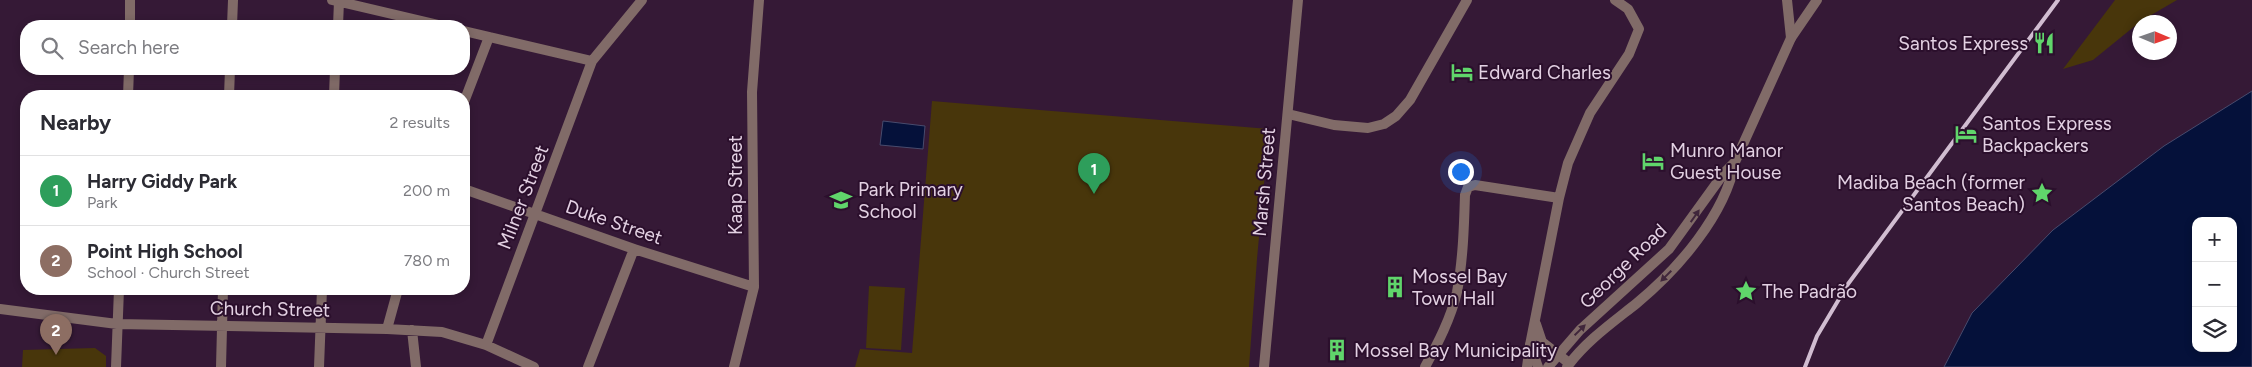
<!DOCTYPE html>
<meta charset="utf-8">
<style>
:root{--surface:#fff;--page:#f7f7f7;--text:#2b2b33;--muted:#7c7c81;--line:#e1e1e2;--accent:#43774c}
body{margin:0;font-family:Figtree,sans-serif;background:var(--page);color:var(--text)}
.controls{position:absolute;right:15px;bottom:15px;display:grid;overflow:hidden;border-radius:10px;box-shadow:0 2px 8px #0003}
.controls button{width:45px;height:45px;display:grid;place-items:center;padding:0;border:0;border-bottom:1px solid var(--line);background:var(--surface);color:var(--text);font:25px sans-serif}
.compass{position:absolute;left:2132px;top:15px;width:45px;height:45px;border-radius:50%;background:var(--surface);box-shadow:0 2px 8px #0003;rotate:92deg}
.you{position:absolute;left:1460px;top:171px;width:18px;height:18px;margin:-12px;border:4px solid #fff;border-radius:50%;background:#1a73e8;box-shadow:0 0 0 8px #1a73e833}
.badge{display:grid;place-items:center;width:32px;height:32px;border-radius:50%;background:var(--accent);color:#fff;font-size:16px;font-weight:700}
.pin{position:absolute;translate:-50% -41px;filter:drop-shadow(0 1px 2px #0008)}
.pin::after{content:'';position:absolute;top:26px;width:18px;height:15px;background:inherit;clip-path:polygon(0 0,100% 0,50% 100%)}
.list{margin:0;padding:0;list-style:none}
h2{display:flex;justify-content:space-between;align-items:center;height:65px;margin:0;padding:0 20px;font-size:21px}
h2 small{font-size:16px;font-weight:400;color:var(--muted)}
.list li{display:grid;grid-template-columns:32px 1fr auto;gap:15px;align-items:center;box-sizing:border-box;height:70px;padding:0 20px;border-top:1px solid var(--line)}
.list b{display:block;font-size:19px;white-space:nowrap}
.list p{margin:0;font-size:16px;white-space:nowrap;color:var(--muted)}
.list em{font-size:16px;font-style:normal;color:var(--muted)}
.icon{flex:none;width:28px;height:28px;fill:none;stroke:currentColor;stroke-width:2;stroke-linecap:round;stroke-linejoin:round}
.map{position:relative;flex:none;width:2252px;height:367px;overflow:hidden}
.search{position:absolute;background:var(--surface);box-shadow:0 2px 8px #0003;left:20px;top:20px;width:450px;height:55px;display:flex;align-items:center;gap:12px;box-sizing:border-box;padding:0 18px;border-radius:20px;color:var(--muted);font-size:19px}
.panel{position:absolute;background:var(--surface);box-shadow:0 2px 8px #0003;left:20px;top:90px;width:450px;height:205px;border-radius:20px}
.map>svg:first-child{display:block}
.green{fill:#48360b}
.water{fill:#05113a;stroke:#484b6d;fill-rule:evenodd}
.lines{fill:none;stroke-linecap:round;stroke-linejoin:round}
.minor{stroke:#816b68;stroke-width:10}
.tertiary{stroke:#816b68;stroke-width:10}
.rail{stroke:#d1bdd1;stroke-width:4}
.oneway{fill:#40263b}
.labels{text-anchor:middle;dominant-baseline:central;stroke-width:4;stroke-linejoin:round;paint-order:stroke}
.poi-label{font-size:19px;fill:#e3d1e3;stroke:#2b0f2c;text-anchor:start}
.street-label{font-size:19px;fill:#e3d1e3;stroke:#2b0f2c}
</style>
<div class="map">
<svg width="2252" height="367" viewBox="0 0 2252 367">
<rect width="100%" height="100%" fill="#351936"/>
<!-- green -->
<path class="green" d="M2115 0H2177L2141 21 2093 60 2063 69Z
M932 101 1269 129 1257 259 1249 367H855L860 349 912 353Z
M869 286 905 288 901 350 866 348Z
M95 348 106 356V367H22L23 350Z"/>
<!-- water -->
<path class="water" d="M2252 91V367H1944L1972 313 2053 230 2164 146ZM2196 221H2233V348H2196Z
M883 121 925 126 923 149 880 145Z"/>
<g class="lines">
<!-- minor -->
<path class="minor" d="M332 0 443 26
M1787 0 1791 38
M130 26V0
M232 26 233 0
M338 26 339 1
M464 31 592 61
M128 96 129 69
M229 96 230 69
M334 96 335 69
M464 102 489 37
M1288 114 1334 125 1368 128 1384 124 1396 116 1410 100 1467 0
M464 189 634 249 754 287
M0 309 117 324 387 329 442 332 486 345 534 367
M1536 324 1542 342 1569 363
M387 329 398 289
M412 330 416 367
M486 345 592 61 642 0
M116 367 119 289
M221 367 223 289
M319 367 322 289
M588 367 634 249
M734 367 754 287 752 92 759 0
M1425 367C1438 343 1451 318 1457 292 1463 260 1464 227 1465 195L1468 187 1475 185 1559 198
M1538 367 1530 345 1559 198 1568 163 1590 113 1629 54 1639 29 1628 9 1615 0"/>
<!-- tertiary -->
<path class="tertiary" d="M1264 367 1298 0
M1527 367 1530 345
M1548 367 1580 330 1669 249 1724 173 1735 162
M1567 367C1586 341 1612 323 1637 303 1678 269 1725 215 1735 162L1791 38 1817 0"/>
<!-- rail -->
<path class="rail" d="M1805 367 1817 336 1848 284 2058 0"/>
</g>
<!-- one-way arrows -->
<defs><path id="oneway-solid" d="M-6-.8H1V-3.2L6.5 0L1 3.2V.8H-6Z" transform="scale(1.25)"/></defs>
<g class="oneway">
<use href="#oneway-solid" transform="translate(1695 216) rotate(-55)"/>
<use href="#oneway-solid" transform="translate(1666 276) rotate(135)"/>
<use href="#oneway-solid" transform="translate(1580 330) rotate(-44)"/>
</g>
<!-- icons -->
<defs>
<g id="restaurant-bare" transform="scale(1.725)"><path d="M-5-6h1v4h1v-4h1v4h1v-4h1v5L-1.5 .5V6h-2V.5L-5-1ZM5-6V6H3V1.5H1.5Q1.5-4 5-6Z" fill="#60d56b" stroke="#2b0f2c" stroke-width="2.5" paint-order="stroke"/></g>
<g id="hotel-bare" transform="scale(1.725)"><path d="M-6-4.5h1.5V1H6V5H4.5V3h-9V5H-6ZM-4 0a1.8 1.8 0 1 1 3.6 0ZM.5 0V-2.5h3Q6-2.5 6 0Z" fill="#60d56b" stroke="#2b0f2c" stroke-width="2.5" paint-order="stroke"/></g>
<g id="sight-bare" transform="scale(1.725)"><path d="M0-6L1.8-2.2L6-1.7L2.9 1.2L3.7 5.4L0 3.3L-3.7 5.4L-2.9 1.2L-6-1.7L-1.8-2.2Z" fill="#60d56b" stroke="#2b0f2c" stroke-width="2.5" paint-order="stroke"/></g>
<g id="school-bare" transform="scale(1.725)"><path d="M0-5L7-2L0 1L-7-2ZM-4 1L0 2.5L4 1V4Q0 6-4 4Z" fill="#60d56b" stroke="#2b0f2c" stroke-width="2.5" paint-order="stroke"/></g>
<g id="building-bare" transform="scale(1.725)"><path d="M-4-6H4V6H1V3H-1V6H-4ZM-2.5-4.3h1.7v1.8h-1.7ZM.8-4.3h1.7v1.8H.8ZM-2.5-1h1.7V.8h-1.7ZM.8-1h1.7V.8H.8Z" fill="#60d56b" stroke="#2b0f2c" stroke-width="2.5" paint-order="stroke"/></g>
</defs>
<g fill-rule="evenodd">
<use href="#restaurant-bare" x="2044" y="43"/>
<use href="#hotel-bare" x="1462" y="72"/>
<use href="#hotel-bare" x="1966" y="134"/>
<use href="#hotel-bare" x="1653" y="161"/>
<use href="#sight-bare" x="2042" y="193"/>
<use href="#school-bare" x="841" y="200"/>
<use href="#building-bare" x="1395" y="287"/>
<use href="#sight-bare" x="1746" y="291"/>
<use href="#building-bare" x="1337" y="350"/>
</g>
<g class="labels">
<!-- poi labels -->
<g class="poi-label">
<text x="2028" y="43" text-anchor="end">Santos Express</text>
<text x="1478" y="72">Edward Charles</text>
<text x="1982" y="123">Santos Express<tspan x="1982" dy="22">Backpackers</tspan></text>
<text x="1670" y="150">Munro Manor<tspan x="1670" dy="22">Guest House</tspan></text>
<text x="2025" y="182" text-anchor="end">Madiba Beach (former<tspan x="2025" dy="22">Santos Beach)</tspan></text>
<text x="858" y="189">Park Primary<tspan x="858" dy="22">School</tspan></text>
<text x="1412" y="276">Mossel Bay<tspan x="1412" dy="22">Town Hall</tspan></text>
<text x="1762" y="291">The Padrão</text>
<text x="1354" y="350">Mossel Bay Municipality</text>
</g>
<!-- street labels -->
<g class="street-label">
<text transform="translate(1264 182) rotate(-85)">Marsh Street</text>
<text transform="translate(735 185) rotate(-90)">Kaap Street</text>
<text transform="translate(523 197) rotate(-69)">Milner Street</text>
<text transform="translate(614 222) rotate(19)">Duke Street</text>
<text transform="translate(1623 266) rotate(-44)">George Road</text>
<text transform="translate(270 309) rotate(1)">Church Street</text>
</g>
</g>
</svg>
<div class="controls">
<button>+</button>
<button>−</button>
<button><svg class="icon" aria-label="layers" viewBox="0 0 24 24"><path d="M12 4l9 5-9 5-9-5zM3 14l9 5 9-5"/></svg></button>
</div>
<svg class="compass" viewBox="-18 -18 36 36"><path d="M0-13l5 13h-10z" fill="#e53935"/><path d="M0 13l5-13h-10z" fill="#7c7c81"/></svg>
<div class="you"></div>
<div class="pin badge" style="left:1094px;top:194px;background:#2e9e5b">1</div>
<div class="pin badge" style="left:56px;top:355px;background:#8d6e63">2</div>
<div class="search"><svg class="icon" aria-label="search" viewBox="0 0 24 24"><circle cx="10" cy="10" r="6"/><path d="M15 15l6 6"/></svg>Search here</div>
<section class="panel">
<h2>Nearby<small>2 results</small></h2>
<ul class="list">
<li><span class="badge" style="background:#2e9e5b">1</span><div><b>Harry Giddy Park</b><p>Park</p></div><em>200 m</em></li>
<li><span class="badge" style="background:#8d6e63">2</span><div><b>Point High School</b><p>School · Church Street</p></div><em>780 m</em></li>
</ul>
</section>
</div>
